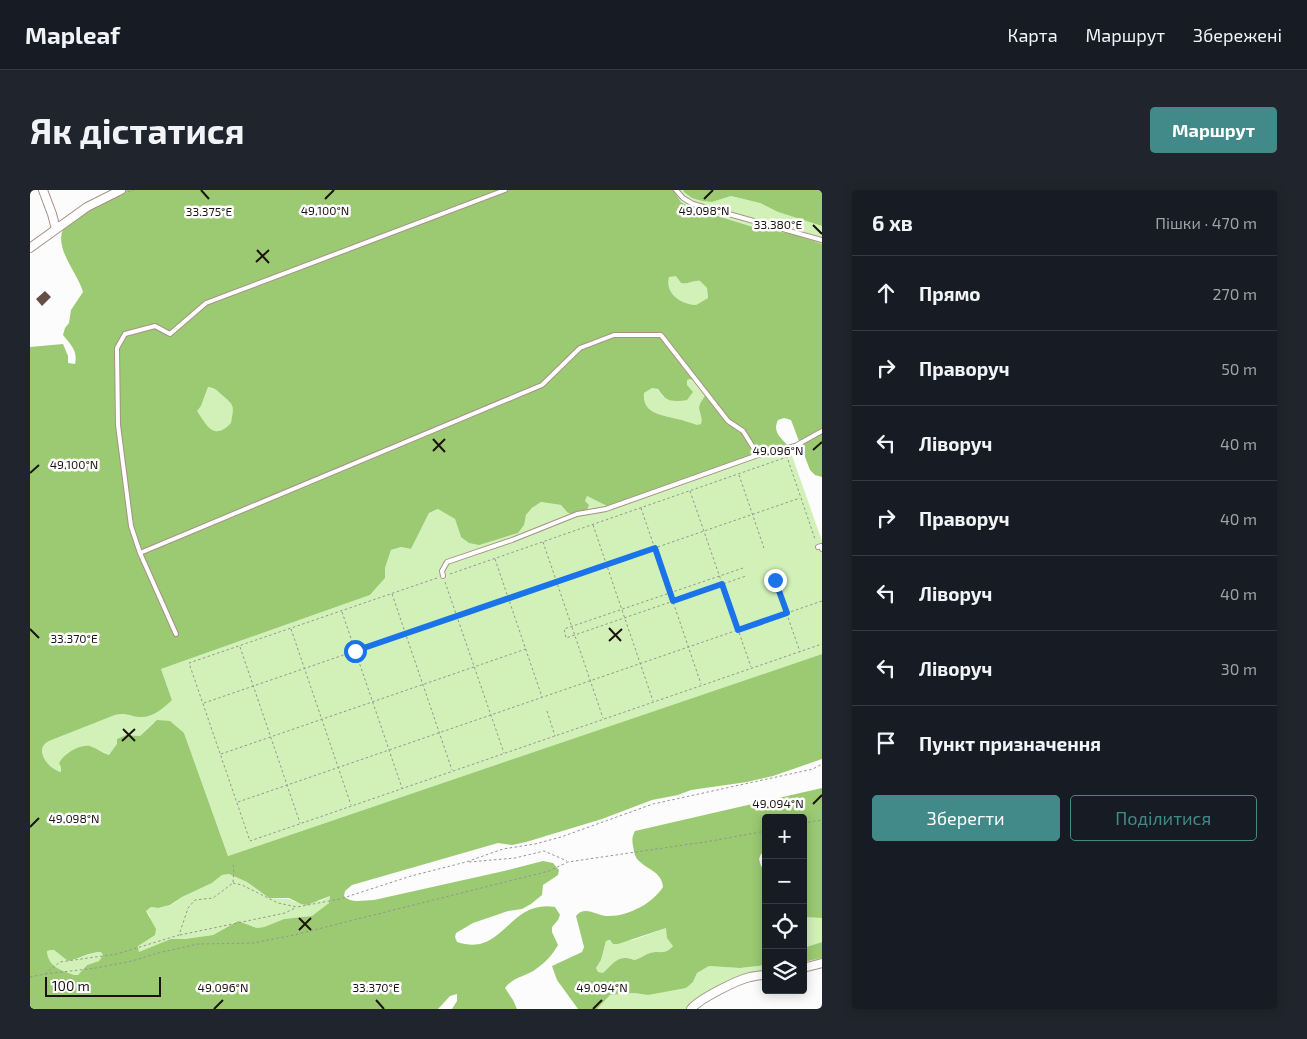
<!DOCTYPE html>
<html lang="uk">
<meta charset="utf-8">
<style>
:root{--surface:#171b24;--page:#20242c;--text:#f1f3f6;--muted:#9ea1a6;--line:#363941;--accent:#428a8a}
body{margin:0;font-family:"Exo 2",sans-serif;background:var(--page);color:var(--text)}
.controls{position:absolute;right:15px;bottom:15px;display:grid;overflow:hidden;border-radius:5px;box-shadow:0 2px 12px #0003}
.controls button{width:45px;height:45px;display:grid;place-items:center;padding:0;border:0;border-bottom:1px solid var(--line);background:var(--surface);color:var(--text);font:25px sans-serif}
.scale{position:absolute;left:15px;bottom:12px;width:116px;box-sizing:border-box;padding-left:5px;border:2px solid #1c1310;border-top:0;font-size:14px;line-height:18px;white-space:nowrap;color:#1c1310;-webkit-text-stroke:4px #fff;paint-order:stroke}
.stop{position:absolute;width:15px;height:15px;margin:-11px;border:4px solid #1a73e8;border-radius:50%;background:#fff}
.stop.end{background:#1a73e8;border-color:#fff;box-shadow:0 1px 5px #0008}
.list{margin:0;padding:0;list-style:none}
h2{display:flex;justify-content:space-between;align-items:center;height:65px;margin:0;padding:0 20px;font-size:21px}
h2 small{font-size:16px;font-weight:400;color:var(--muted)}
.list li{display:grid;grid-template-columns:32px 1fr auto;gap:15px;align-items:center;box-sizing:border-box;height:75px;padding:0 20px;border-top:1px solid var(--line)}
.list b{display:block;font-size:19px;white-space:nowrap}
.list em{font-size:16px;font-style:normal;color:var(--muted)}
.actions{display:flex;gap:10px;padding:15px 20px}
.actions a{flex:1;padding:11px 0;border:1px solid var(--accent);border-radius:5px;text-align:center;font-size:18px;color:var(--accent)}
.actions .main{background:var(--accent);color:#fff}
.icon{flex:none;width:28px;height:28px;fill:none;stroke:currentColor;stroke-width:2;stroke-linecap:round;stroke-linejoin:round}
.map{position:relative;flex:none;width:792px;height:819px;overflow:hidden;border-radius:5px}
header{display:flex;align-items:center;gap:30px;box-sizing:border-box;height:70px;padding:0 25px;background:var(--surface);border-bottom:1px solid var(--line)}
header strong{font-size:24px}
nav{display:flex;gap:28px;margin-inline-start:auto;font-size:18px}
.intro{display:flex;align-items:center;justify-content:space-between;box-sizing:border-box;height:120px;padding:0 30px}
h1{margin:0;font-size:35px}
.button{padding:12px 22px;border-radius:5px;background:var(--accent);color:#fff;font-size:18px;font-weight:700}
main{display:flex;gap:30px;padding:0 30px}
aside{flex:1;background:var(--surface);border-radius:5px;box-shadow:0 2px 12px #0003}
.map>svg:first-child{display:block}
.green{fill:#d1f1b8}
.forest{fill:#9bca72;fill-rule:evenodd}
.building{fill:#644e46}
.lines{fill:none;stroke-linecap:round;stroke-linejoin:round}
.lane-casing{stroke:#a89087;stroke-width:6}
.street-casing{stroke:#a89087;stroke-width:10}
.path{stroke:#989493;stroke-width:1;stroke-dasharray:2.5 2.5;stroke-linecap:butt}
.lane{stroke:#fff;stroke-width:4}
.street{stroke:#fff;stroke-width:8}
.route{stroke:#1a73e8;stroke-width:6}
.ticks{fill:none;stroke:#1c1310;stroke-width:2}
.ticks-label{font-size:12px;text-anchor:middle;fill:#1c1310;stroke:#fff;stroke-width:5;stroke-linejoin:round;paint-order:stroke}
</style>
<header>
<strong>Mapleaf</strong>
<nav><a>Карта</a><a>Маршрут</a><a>Збережені</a></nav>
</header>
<div class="intro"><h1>Як дістатися</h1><a class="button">Маршрут</a></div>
<main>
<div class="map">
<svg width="792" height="819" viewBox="0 0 792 819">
<rect width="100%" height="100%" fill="#fcfcfc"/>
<!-- green -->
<path class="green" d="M643 0H653L654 2 682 12 701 6 730 13 748 22 792 36V54L768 45 723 37 659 17 651 12Z
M646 85 651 93C658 95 663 90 670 91L677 98 678 108 666 115C651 114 635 104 639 87Z
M661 189 676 202C675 208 670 211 669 217 669 224 673 227 671 234L667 236C660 233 654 230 647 229 632 225 612 224 614 203L622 198 627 199 633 207 657 195V190Z
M178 197C186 198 186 200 192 205 205 216 204 216 202 233 184 251 177 236 166 221L171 216Z
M759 257 792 351V464L198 666 154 543 123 533 110 546 96 545 79 565 61 556 31 577V582C18 579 3 559 19 551L85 525 95 523 109 527 142 510 131 479 340 405 355 388V378L361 360 371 357 381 359 399 323 409 319 425 329 431 347C448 347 482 353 492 337 494 333 494 329 496 326 499 320 505 316 511 312L531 315 537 322 555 311 557 306 575 315 581 320Z
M199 684 217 692 239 708 259 709 265 712 290 711 300 706 299 713 283 726 254 729 234 737 227 738 207 731 183 745 155 749H141L109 763 108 756 113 751 120 726 116 721 121 717 128 718 141 715 152 707 182 693 192 685Z
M773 727 792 728V752L773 758Z
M636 738 643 756C634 766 630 760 620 763 614 765 610 769 604 770 588 764 584 773 573 783L568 782 566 778 571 770 576 751 603 750Z
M21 760H24L38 771C49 769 59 763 71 762L73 765 69 771 57 775 48 785H44C31 780 18 777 17 761Z
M736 775V788L701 797 662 819H567L580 805 604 803 618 805 663 792 667 783 679 776 710 778Z"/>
<!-- forest -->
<path class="forest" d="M89 0H643L651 12 659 17 723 37 768 45 792 54V287L785 285 780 280 761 230 754 228 748 230C742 242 751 248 759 257L581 320 575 315 557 306 555 311 559 315 555 325 546 327 537 322 531 315 511 312 502 318 496 325 494 335 488 343 449 355 439 353 431 347 425 329 408 319 399 323 381 359 371 357 361 360 355 378V388L340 405 131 479 142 510C133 518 123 528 109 527 99 526 97 522 85 525L19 551C3 559 18 579 31 582V577L29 573C34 564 49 554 60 556 67 558 72 563 79 565L87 554V549L96 545 110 546 127 530 140 531 154 543 198 666 792 464V569L743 586 717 592 661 600 648 605 622 610 572 629 496 652 482 655 468 653 322 695 315 701 314 706C321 714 334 710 344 710L474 681 513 671 523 673 529 680 528 685 513 695 512 705 501 714 492 719 478 721 443 733 426 743 425 747 427 752C474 768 478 709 525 717L530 725 528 730 522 737V742L528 755C523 764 515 773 506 779 495 787 483 787 475 798L483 810 487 819H422L427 811V804L420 806 408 819H0V157L33 154 38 166V173L45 174C48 161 41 155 33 145L35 138 39 133 41 120 53 102C48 83 20 54 36 35ZM646 86 651 93C658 95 663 90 670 91L677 98 678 108 666 115C651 114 635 104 639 87ZM661 189 676 202C675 208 670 211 669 217 669 223 673 227 671 234L667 235C660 233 654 230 647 229 632 225 612 224 614 203L622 198 628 199C636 212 642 212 657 210L663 202 657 195V190ZM178 197C186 198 186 200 192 205 205 216 204 216 201 233 184 251 177 236 167 221L171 216ZM199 684 217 692 239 708H259L271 714 277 715 300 706 299 713 282 726 254 729 234 737 227 738 208 731 183 745 155 749H141L109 762 108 756 125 745 126 739 116 721 121 717 128 718 140 715 152 707 182 693 192 685ZM21 760H24L38 771C49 769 59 762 71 762L73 765 69 771 57 775 48 785H44C31 780 18 777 17 761Z
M653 0H792V36L748 22 730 13 701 6 682 12 672 11 662 8 654 2Z
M792 598V728L773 727V628H736V662L731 664 729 669 731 676 736 680V775L710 778 679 776 667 783 663 792 656 798 618 805 604 803 580 805 567 819H548L527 790 522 776 552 762 554 757 546 726C555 714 568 727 579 726 599 726 623 713 633 697 632 682 618 680 609 671 605 668 604 661 603 656 602 649 602 647 605 641ZM636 738 637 748 643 756C634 766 630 760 620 763 614 765 610 769 604 770 588 764 584 773 573 783L568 782 566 778 571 770 576 751 580 750 583 754H588Z
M792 752V768L773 772V758Z"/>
<!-- building -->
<path class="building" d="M15 101 21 107 12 116 6 109Z"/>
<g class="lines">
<!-- lane casing -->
<g class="lane-casing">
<path id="lane" d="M646 0 653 8 663 14 792 50
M728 265 765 256 792 241
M788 357 791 356 792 359
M110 363 512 195 550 158 584 145H631L698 231 713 241 728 265 576 319 547 324 482 350 417 372 412 381 413 386
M146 444 110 363 101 336 88 235 87 158 95 144 125 136 140 144 176 113 475 0"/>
</g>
<!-- street casing -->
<g class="street-casing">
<path id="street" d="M13 0 22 24 26 39
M0 58 57 17 91 0
M773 778 792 773
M661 819C669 809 707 790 720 787 725 786 731 785 736 785"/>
</g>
<!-- path -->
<path class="path" d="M98 2 104 0
M709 285 734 358
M660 301 721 477
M611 318 671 494
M563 335 623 511
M513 352 573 528
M465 369 512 507
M713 378 534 439 536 448 716 386
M420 384 757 267 785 349
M407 388 159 473 220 651 792 454
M745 390 770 462
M415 392 474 563
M362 404 422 580
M312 422 372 598
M261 439 321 615
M210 457 270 633
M174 513 770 308
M517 521 525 546
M191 564 496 459
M208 612 792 411
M773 633 792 630
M439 672 485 668 514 661 537 671
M203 693 212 695 248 713 267 717 310 709 381 686 436 672 473 659 505 654 531 647 623 614 783 579 792 574
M150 745 255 723 265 718
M15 784 66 778 102 771 128 763 168 754 223 753 264 745 519 681 538 672 681 651 736 641
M0 787 15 784 30 772 87 764 149 745 158 718 165 710 183 708 203 693 204 677 202 673"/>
<!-- lane -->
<use href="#lane" class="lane"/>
<!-- street -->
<use href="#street" class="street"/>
</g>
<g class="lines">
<!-- route -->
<path class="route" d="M325 461 625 358 643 411 692 394 708 440 757 423 745 390"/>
</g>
<!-- ticks -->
<path class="ticks" d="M171 0 179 9M295 9 304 0M674 9 683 0M783 35 792 44M227 60 239 73M226 72 239 60M403 249 415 262M783 260 792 252M403 261 415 249M0 283 9 275M579 438 591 451M0 439 9 448M579 451 592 439M93 539 105 551M92 551 105 539M783 614 792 605M0 637 9 628M269 728 281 740M269 740 281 728M346 810 354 819M184 819 193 810M563 819 572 810"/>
<g class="ticks-label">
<text x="295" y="25">49.100°N</text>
<text x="674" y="25">49.098°N</text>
<text x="179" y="26">33.375°E</text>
<text x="748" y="39">33.380°E</text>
<text x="748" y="265">49.096°N</text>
<text x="44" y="279">49.100°N</text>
<text x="44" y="453">33.370°E</text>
<text x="748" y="618">49.094°N</text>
<text x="44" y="633">49.098°N</text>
<text x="346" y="802">33.370°E</text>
<text x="193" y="802">49.096°N</text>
<text x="572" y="802">49.094°N</text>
</g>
</svg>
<div class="controls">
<button>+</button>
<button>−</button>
<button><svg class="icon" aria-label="locate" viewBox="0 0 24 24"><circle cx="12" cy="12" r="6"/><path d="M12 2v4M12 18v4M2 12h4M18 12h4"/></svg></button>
<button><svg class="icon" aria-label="layers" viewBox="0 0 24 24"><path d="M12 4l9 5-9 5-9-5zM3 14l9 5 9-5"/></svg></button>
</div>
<div class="scale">100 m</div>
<div class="stop" style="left:325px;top:461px"></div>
<div class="stop end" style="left:745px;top:390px"></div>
</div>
<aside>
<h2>6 хв<small>Пішки · 470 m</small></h2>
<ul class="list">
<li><svg class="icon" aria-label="ahead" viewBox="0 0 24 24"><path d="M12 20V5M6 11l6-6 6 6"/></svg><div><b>Прямо</b></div><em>270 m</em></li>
<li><svg class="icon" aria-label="right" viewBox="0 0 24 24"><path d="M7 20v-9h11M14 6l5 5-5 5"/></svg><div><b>Праворуч</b></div><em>50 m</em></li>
<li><svg class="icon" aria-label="left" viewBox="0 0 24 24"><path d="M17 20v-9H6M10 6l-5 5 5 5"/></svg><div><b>Ліворуч</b></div><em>40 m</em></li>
<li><svg class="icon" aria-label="right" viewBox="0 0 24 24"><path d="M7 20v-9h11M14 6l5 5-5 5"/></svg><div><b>Праворуч</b></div><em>40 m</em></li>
<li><svg class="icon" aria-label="left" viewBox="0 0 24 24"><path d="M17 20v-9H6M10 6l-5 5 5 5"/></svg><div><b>Ліворуч</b></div><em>40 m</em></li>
<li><svg class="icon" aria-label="left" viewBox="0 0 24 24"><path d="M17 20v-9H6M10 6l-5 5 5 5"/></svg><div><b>Ліворуч</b></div><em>30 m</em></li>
<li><svg class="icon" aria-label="arrive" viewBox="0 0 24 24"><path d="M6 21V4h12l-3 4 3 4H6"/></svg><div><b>Пункт призначення</b></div></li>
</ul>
<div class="actions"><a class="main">Зберегти</a><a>Поділитися</a></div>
</aside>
</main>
